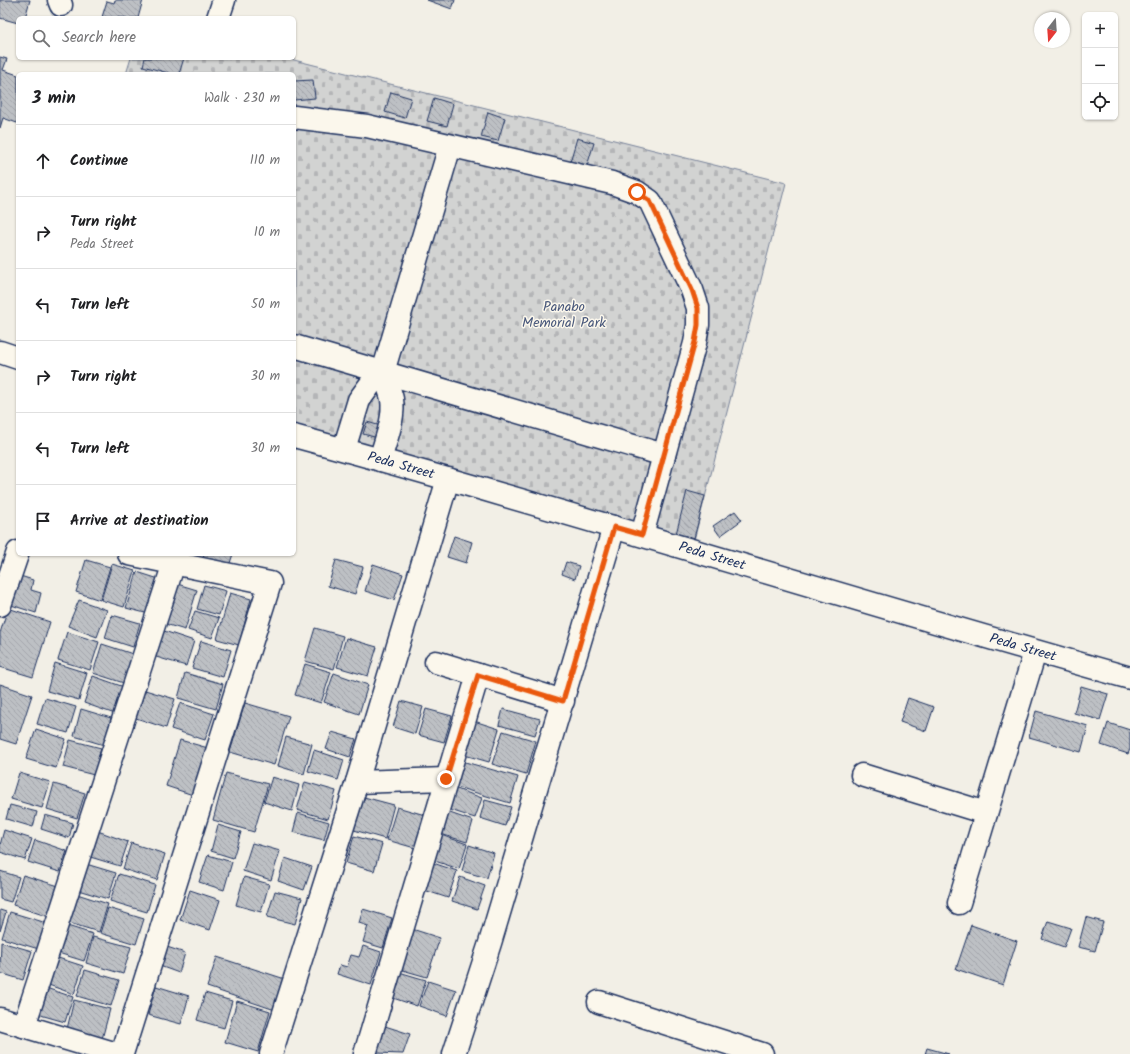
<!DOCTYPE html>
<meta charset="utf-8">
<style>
:root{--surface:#fff;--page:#f2f2f2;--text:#202124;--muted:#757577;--line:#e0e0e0}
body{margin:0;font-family:Kalam,sans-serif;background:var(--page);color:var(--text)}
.controls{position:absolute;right:12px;top:12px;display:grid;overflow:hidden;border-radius:6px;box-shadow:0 1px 3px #0004}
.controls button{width:36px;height:36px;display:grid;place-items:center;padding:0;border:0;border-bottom:1px solid var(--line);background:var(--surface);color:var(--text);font:20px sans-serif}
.compass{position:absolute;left:1034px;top:12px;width:36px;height:36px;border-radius:50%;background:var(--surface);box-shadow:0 1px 3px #0004;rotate:197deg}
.stop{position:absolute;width:12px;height:12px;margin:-9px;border:3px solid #ea580c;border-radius:50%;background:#fff}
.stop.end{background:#ea580c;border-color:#fff;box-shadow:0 1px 4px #0008}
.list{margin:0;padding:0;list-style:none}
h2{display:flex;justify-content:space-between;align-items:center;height:52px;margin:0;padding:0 16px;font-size:17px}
h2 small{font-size:13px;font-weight:400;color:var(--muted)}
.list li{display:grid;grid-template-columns:26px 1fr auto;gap:12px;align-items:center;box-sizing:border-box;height:72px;padding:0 16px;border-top:1px solid var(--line)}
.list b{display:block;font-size:15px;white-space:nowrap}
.list p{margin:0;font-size:13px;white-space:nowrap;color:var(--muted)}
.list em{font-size:13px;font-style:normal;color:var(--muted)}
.icon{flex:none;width:22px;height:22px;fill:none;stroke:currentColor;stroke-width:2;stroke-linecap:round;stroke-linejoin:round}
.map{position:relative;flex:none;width:1130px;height:1054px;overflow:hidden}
.search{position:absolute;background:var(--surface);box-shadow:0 1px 3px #0004;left:16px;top:16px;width:280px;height:44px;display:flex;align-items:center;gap:10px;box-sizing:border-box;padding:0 14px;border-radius:6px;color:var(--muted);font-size:15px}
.panel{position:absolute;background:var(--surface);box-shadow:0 1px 3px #0004;left:16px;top:72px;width:280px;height:484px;border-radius:6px}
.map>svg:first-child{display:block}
.cemetery{fill:url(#cemetery-stones);stroke:#768198}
.building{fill:url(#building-back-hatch);stroke:#1b2f5e}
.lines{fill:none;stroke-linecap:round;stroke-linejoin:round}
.minor-casing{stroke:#1b2f5e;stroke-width:25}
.minor{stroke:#fbf7ec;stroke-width:22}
.route{stroke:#ea580c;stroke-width:5}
.labels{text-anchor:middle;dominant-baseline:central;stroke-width:3;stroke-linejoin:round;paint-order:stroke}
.park-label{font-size:14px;fill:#49587b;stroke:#fbf7ec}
.street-label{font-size:14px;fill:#1b2f5e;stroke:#fbf7ec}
</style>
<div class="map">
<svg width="1130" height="1054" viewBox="0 0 1130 1054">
<defs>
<pattern id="cemetery-stones" width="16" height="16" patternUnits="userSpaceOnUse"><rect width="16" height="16" fill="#d2d3d2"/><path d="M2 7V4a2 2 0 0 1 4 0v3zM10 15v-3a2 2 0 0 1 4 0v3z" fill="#b4b5b7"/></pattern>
<pattern id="building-back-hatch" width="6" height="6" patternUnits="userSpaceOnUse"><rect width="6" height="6" fill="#bdc0c4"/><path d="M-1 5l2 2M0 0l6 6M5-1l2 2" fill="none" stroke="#a2a5ab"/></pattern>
</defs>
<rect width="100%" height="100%" fill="#f2efe6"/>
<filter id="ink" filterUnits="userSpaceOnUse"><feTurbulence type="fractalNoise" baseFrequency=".025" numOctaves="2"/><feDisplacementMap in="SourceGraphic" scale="8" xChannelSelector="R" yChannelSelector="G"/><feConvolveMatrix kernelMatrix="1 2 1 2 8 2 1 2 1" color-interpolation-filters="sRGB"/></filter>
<g filter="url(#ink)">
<!-- cemetery -->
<path class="cemetery" d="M131 58H286L786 183 694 540 294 429V74H126Z"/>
<!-- building -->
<path class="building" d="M0 0H30L25 18H18V23L0 18Z
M115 0H143L138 18 102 17 107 1 114 3Z
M427 0H455L452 9Z
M0 57 7 59 3 70 18 75V119L17 123 3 118 0 128Z
M145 58H184L179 74H172L143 66Z
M313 80 315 98 294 100V81Z
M391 92 411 98 405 118 385 112Z
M434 98 453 104 447 126 427 121Z
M488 112 505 118 498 141 481 137Z
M577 138 594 143 587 166 570 162Z
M367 422 381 426 378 438 363 434Z
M687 491 705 496 694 538 676 534Z
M735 511 742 520 720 536 713 526Z
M454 536 472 542 466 563 447 557Z
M204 554H233L229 566 203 558Z
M86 560 110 567 100 600 76 592Z
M336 560 363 567 355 594 328 586Z
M566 562 579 566 575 579 562 574Z
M112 564 135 571 124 607 101 600Z
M373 564 403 574 394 600 365 591Z
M137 572 159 579 149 614 126 608Z
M17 575 33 580 31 590 41 593 36 613 8 604Z
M174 583 197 590 185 630 162 623Z
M204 585 226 591 219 615 197 609Z
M230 593 251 599 239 645 217 639Z
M79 600 107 610 97 637 68 626Z
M8 608 50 622 33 677 0 667V633Z
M195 611 219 618 212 638 188 630Z
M112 615 140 623 133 647 105 638Z
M315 628 343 636 334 669 305 661Z
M161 630 194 641 186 666 153 656Z
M67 632 99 642 90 670 58 660Z
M346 638 377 647 368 676 337 667Z
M201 641 231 650 223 677 192 668Z
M102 644 139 656 130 685 93 673Z
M55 663 87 673 79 700 47 691Z
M305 664 331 672 321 703 295 695Z
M185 673 223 684 216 709 178 698Z
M334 673 368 685 359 714 324 702Z
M93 676 124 687 115 714 84 703Z
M0 684 32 695 16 744 0 739Z
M1081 686 1108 694 1100 720 1074 713Z
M145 690 175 699 166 728 136 718Z
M45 698 76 707 68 733 37 724Z
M908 698 934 707 926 731 900 722Z
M401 701 423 707 415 734 393 727Z
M180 703 214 714 205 740 171 729Z
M245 703 289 716 274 765 230 752Z
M81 709 111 718 104 745 74 736Z
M426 709 452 716 444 742 418 735Z
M503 709 540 719 535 735 499 725Z
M1036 711 1088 726 1081 752 1029 737Z
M471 720 499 729 489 762 461 754Z
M1108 723 1130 730V749L1128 754 1101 745Z
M36 729 66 739 56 768 26 759Z
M503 731 536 741 526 774 492 764Z
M332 732 356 739 350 757 326 749Z
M286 737 312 744 304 774 278 766Z
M70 740 101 748 94 775 63 767Z
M180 740 208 748 193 795 166 786Z
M314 750 344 760 338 780 308 771Z
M458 760 518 777 510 803 450 785Z
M19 773 50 782 42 808 11 799Z
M226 773 268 784 254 832 213 820Z
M272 777 299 785 292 811 264 802Z
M305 782 336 791 328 819 297 810Z
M54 784 85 793 77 818 47 809Z
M451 787 482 798 475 818 444 808Z
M364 797 394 805 385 839 354 830Z
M485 800 511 807 505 826 480 818Z
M10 805 37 812 33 827 6 819Z
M397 807 425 815 415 848 387 840Z
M444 811 473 821 467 842 437 833Z
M298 813 329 822 324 840 293 832Z
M45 815 73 823 69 838 41 829Z
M218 825 241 832 233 858 211 851Z
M4 830 32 839 25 860 0 852V845Z
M95 830 128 842 120 866 87 856Z
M438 834 467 844 459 869 429 859Z
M354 836 382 844 374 871 346 863Z
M35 840 67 851 60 872 28 862Z
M131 843 165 854 157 880 123 869Z
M252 843 280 851 271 880 243 871Z
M469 845 494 853 487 878 462 871Z
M208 855 232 862 224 890 199 882Z
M285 858 312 867 304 890 278 881Z
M430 862 457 871 448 898 421 889Z
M86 864 116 873 108 899 78 890Z
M0 871 19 877 11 902 0 899Z
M119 874 155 885 147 912 110 901Z
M23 875 62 887 52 918 13 905Z
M244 877 269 884 261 912 236 905Z
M460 877 485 886 477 909 452 901Z
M190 890 220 900 210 930 180 920Z
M275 891 302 898 295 924 267 917Z
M74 893 108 904 99 932 66 922Z
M108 908 144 919 136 944 100 933Z
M363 909 392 918 383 948 363 942 368 926 359 923Z
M0 910 6 912 0 931Z
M10 912 50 924 42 950 2 938Z
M1086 917 1103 922 1095 951 1078 947Z
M1048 921 1071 928 1064 947 1042 939Z
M64 925 93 934 84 961 55 952Z
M971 925 1017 941 1003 985 956 969Z
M412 929 440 938 427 977 399 969Z
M93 937 131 947 123 974 86 963Z
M1 942 32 951 23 980 0 973Z
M164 946 185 953 179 973 157 965Z
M363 946 381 952 371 985 337 974 340 965 347 967 351 955 359 957Z
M52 956 83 966 74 994 43 983Z
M217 957 285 979 275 1010 207 987Z
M85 970 119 980 111 1006 77 996Z
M399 972 426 980 417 1006 390 997Z
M428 981 456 990 447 1016 419 1006Z
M156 986 189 996 181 1024 148 1015Z
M46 988 73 997 65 1022 37 1014Z
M205 993 232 1001 224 1028 197 1020Z
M74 1000 110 1009 102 1039 67 1029Z
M237 1001 270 1011 258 1052 225 1042Z
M385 1026 410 1034 403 1054 376 1053Z
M927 1048 949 1054H925Z"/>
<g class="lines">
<!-- minor casing -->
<g class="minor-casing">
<g id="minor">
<path d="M59 0 61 5"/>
<path d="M218 18 224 0"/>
<path d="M294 117 367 126 612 183 637 192 650 201 692 290 698 308V325L695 343 642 535"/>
<path d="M294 346 664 455"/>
<path d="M0 352 18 358"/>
<path id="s1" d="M294 436C574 512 851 600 1130 678"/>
<path d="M344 449 359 400 370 385 383 372 450 146"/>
<path d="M380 460C385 441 395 419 392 399 390 390 386 381 383 372"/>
<path d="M0 605 18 552"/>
<path d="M436 662 563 701"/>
<path d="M862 775 986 813"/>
<path d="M357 782 446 779"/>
<path d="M959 903 1035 652"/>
<path d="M599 1002 762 1054"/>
<path d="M0 1019 117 1054"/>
<path d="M24 1026 174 563"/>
<path d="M122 1054 270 583 129 554"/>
<path d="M271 1054 357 782 448 479"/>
<path d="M365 1054 478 675"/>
<path d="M454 1054 490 943 614 527"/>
</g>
</g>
<!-- minor -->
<use href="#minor" class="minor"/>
</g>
</g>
<g class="lines" filter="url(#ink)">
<!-- route -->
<path class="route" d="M446 779 478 675 563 701 614 527 642 535 695 342 698 325V308L692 290 650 201 637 192"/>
</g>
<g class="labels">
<!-- park labels -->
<g class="park-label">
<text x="564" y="307">Panabo<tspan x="564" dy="16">Memorial Park</tspan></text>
</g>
<!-- street labels -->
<g class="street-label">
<text stroke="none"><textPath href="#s1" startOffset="111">Peda Street</textPath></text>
<text stroke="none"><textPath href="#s1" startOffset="435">Peda Street</textPath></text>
<text stroke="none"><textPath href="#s1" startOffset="759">Peda Street</textPath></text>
</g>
</g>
</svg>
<div class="controls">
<button>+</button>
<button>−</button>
<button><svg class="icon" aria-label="locate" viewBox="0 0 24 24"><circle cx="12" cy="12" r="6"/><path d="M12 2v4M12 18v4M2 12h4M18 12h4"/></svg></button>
</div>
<svg class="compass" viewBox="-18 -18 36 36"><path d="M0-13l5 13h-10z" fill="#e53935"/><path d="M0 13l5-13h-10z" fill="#757577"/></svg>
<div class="stop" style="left:637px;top:192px"></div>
<div class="stop end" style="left:446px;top:779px"></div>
<div class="search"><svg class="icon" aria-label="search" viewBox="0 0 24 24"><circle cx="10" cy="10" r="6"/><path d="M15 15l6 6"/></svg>Search here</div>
<section class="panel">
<h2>3 min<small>Walk · 230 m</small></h2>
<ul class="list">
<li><svg class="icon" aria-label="ahead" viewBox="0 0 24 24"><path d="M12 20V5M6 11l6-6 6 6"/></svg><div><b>Continue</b></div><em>110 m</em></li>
<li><svg class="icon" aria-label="right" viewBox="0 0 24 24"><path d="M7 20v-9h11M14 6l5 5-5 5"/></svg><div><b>Turn right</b><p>Peda Street</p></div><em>10 m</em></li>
<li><svg class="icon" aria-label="left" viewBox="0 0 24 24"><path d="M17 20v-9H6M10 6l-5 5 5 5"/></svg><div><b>Turn left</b></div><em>50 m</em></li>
<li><svg class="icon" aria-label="right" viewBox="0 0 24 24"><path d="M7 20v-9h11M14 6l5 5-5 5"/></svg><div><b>Turn right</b></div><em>30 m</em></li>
<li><svg class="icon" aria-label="left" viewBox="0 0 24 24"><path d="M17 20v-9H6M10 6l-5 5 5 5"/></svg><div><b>Turn left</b></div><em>30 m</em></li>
<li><svg class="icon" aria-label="arrive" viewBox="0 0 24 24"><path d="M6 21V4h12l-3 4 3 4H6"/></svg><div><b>Arrive at destination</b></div></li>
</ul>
</section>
</div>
